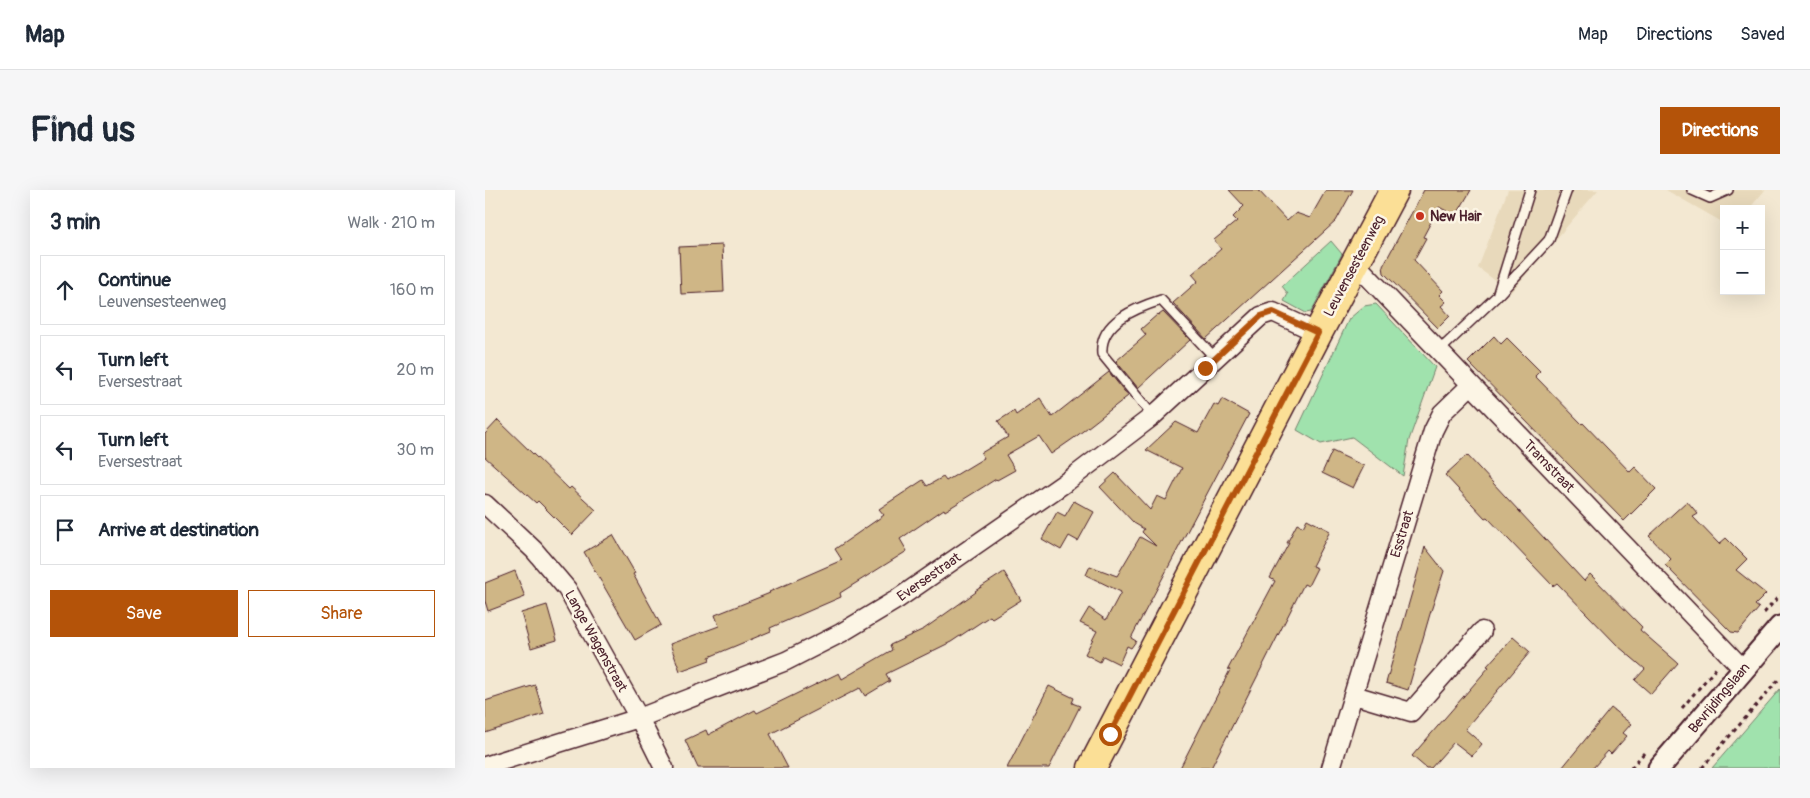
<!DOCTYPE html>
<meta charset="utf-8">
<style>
:root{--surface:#fff;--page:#f6f6f7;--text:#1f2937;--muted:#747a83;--line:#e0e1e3;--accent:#b45309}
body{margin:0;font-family:Pangolin,sans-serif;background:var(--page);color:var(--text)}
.controls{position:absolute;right:15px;top:15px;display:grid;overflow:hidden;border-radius:0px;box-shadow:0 5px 20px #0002}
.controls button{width:45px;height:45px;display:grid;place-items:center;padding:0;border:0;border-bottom:1px solid var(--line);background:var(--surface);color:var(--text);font:25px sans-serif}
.stop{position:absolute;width:15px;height:15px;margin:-11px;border:4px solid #b45309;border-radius:50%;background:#fff}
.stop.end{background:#b45309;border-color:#fff;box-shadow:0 1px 5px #0008}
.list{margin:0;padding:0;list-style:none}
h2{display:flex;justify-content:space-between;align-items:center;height:65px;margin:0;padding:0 20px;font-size:21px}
h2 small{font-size:16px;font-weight:400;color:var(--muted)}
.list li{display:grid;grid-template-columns:32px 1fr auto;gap:15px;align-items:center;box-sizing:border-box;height:70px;margin:0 10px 10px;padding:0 10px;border:1px solid var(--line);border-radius:0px}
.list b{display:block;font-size:19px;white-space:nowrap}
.list p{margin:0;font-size:16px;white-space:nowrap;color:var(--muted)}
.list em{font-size:16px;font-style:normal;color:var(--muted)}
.actions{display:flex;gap:10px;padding:15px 20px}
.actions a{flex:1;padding:11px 0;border:1px solid var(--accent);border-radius:0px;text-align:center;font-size:18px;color:var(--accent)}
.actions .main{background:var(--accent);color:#fff}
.icon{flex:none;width:28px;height:28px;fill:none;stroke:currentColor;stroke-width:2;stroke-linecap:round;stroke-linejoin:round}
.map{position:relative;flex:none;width:1295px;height:578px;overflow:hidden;border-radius:0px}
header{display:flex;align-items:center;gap:30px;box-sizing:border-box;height:70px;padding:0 25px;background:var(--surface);border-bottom:1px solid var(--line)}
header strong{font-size:24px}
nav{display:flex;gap:28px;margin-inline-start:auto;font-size:18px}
.intro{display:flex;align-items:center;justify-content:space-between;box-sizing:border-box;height:120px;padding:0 30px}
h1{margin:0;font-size:35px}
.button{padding:12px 22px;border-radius:0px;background:var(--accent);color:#fff;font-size:18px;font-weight:700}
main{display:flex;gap:30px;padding:0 30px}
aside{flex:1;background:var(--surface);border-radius:0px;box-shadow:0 5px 20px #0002}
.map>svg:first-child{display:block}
.built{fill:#e8d9bb}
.green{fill:#a0e2ad;stroke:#75806c}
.building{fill:#cfb686;stroke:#4a1f2b}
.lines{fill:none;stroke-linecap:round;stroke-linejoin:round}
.service-casing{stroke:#4a1f2b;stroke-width:12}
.minor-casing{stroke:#4a1f2b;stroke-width:21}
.tertiary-casing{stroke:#4a1f2b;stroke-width:25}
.primary-casing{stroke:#4a1f2b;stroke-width:31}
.path{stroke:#4a1f2b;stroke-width:3;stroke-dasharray:4 4;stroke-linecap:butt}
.service{stroke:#fcf5e5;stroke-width:9}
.minor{stroke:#fcf5e5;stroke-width:18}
.tertiary{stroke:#fcf5e5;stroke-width:21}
.primary{stroke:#fbdf96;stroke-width:28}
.route{stroke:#b45309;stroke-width:6}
.poi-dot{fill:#c8321e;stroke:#fcf5e5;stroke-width:2}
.labels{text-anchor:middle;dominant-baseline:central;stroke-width:5;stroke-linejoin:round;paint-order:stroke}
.poi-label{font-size:14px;font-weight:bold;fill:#4a1f2b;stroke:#fcf5e5;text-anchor:start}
.street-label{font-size:14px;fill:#4a1f2b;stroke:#fcf5e5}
</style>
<header>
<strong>Map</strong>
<nav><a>Map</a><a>Directions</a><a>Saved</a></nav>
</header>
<div class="intro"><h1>Find us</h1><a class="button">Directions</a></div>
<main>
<aside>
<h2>3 min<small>Walk · 210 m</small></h2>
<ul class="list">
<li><svg class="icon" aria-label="ahead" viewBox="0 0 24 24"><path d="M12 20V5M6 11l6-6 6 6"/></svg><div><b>Continue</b><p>Leuvensesteenweg</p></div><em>160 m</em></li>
<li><svg class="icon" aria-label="left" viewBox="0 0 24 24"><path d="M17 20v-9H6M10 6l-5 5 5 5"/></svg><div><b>Turn left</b><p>Eversestraat</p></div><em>20 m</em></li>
<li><svg class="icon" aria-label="left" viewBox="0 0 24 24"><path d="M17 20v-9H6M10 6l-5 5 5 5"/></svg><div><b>Turn left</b><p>Eversestraat</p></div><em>30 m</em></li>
<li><svg class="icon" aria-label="arrive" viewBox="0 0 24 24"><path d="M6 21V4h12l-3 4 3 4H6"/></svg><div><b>Arrive at destination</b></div></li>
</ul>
<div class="actions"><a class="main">Save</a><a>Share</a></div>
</aside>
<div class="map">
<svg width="1295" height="578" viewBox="0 0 1295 578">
<rect width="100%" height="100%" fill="#f3e8d2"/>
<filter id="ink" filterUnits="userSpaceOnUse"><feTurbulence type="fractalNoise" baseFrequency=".02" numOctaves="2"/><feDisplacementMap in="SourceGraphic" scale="10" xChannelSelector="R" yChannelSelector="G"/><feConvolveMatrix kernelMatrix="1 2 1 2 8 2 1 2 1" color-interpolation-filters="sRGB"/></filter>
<g filter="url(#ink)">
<!-- built -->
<path class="built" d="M1023 0H1113L1026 102 993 78Z
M1181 0H1280L1264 19H1239V33Z"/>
<!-- green -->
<path class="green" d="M846 51 857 64 826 122 821 123 799 111 803 104 797 96Z
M891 114 950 177 924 250 918 286 867 247 836 254 812 240 864 129 879 116Z
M1295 499V578H1227Z"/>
<!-- building -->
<path class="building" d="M744 0H773L802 31 811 23 825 28 841 0H868L851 31 721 149 688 113 713 91 707 84 736 59 729 50 752 31 748 27 759 16Z
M939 0H986L971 26 954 17 938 47 941 48 929 70 958 101 954 105 961 112 956 116 965 126 953 138 899 83 898 76Z
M237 55 239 102 196 104 194 57Z
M678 122 705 150 653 198 631 171 661 145 656 139 673 124 674 125Z
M1009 146 1016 154 1022 148 1055 181 1050 186 1097 234 1098 233 1145 282 1150 277 1171 299 1139 331 983 172Z
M624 182 643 206 589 248 566 264 554 246 521 265 530 280 512 290 511 289 460 321 459 319 415 349 422 361 355 403 356 407 285 438 286 441 224 467 225 470 195 481 185 454 234 436 230 425 285 403 284 402 357 370 350 359 399 325 394 319 438 290 442 296 458 287 461 291 499 268 496 263 523 247 513 231 529 221 531 225 555 208 567 227Z
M737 209 764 224 646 448 651 451 646 458 642 456 634 474 618 466 615 472 600 464 612 441 595 433 604 418 621 430 636 402 601 385 605 376 632 386 655 347 671 356 657 342 659 339 649 333 615 297 630 283 665 320 672 306 681 310 697 278 661 260 691 232 713 243 729 214 733 216Z
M13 230 84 299 86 297 111 320 87 345 53 311 51 313 0 267V244Z
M847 261 879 276 868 298 837 283Z
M982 265 1099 391 1105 384 1157 437 1155 440 1193 473 1166 504 1150 490 1160 479 1133 456 1072 393 1068 396 1002 327 1000 328 960 285Z
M589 311 609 322 593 351 584 346 576 360 557 349 572 322 580 326Z
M1202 311 1213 324 1208 327 1234 354 1241 348 1262 369 1251 380 1281 404 1270 415 1274 418 1253 443 1246 442 1180 375 1186 369 1164 346Z
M822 329 845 341 827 376 832 378 823 396 819 394 726 578H695L745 480 743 479 790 391 785 388 804 353H802L812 334 818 337Z
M128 345 150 383 148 384 176 435 150 450 99 362Z
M940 357 959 381 945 424 923 500 901 493Z
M30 381 40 407 3 421 0 411V393Z
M519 382 536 410 507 428 505 426 466 452 401 484 405 491 380 506 375 498 285 544 303 578H213L200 550 221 540 223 545 270 520 272 523 354 483 357 489 407 460 405 455 439 439 491 402 490 401Z
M62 415 72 450 46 458 36 423Z
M1028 447 1045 462 980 539 997 554 987 566 969 552 946 578H941L927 566 1004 477 1002 476Z
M50 495 59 524 0 543V511Z
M564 496 589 508 587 513 595 516 564 578H522Z
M1126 518 1146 534 1138 543 1142 546 1126 564 1123 561 1108 578H1077Z"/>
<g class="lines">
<!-- service casing -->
<g class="service-casing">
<path id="service" d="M1207 0 1225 8 1243 0
M1014 104 1064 50 1082 0
M954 161 1012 106 1045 0
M668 226 617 164C614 132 651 118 676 110L731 169"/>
</g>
<!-- minor casing -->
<g class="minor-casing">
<path id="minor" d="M870 73 1258 479
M0 314 49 360 82 399 154 528 179 578
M869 505 926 522 997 441
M0 576 154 528 301 471 356 443 411 410 584 290 668 226 776 126 788 122 833 143
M846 578 948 241 957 223 986 195"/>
</g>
<!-- tertiary casing -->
<g class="tertiary-casing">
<path id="tertiary" d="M1174 578 1295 437"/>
</g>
<!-- primary casing -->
<g class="primary-casing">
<path id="primary" d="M607 578 833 143 909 0"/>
</g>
<!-- path -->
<path class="path" d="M1279 423 1295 405
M1197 518 1232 477
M1146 578 1159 563
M1217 578 1295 488"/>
<!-- service -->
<use href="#service" class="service"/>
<!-- minor -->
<use href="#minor" class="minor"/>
<!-- tertiary -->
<use href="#tertiary" class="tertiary"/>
<!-- primary -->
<use href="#primary" class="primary"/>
</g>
</g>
<g class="lines" filter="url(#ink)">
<!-- route -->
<path class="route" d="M625 544 833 143 788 122 776 126 720 178"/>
</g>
<!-- markers -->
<circle class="poi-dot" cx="935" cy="26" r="5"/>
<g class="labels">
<!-- poi labels -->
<g class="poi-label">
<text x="945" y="26">New Hair</text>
</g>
<!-- street labels -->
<g class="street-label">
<text transform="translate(869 76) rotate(-62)">Leuvensesteenweg</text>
<text transform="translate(1064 276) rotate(46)">Tramstraat</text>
<text transform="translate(917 344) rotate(-73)">Esstraat</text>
<text transform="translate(444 387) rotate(-35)">Eversestraat</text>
<text transform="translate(111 451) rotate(61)">Lange Wagenstraat</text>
<text transform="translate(1234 508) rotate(-50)">Bevrijdingslaan</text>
</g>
</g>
</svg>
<div class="controls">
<button>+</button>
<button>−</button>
</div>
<div class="stop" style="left:625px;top:544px"></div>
<div class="stop end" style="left:720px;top:178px"></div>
</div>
</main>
